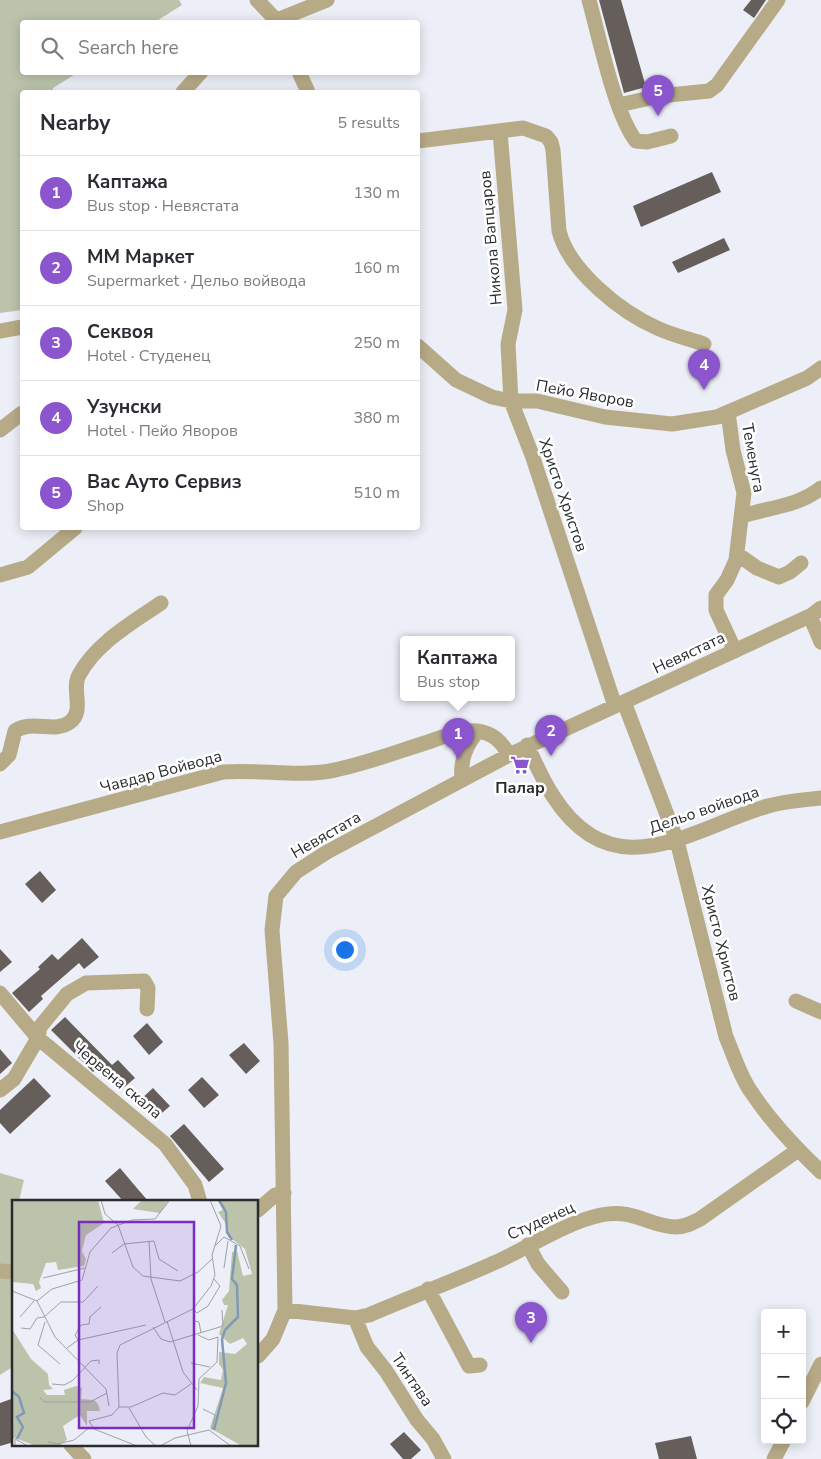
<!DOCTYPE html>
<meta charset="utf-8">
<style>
:root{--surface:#fff;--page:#f7f7f7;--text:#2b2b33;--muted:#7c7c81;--line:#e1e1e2;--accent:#8a55cd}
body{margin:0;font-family:"Nunito Sans",sans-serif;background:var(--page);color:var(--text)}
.controls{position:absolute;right:15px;bottom:15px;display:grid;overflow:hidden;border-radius:5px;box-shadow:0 2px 12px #0003}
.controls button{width:45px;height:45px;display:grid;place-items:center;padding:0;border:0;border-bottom:1px solid var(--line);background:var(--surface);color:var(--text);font:25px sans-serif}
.you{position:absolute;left:344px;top:949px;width:18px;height:18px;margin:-12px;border:4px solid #fff;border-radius:50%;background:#1a73e8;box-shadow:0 0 0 8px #1a73e833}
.badge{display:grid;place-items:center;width:32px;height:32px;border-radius:50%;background:var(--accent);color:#fff;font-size:16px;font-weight:700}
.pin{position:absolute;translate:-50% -41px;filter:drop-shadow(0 1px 2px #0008)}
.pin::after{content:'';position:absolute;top:26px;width:18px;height:15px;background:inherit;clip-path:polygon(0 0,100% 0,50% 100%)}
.popup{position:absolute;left:400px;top:636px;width:115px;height:65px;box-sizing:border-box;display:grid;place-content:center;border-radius:5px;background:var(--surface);filter:drop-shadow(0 1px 4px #0005);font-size:16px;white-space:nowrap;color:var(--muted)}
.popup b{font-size:19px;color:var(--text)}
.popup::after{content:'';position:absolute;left:50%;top:100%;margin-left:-10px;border:10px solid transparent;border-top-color:var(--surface)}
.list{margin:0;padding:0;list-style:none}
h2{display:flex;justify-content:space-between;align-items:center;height:65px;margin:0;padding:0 20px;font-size:21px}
h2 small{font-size:16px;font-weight:400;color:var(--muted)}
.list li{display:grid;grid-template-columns:32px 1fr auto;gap:15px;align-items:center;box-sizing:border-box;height:75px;padding:0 20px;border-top:1px solid var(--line)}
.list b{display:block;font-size:19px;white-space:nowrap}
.list p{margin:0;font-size:16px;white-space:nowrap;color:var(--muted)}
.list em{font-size:16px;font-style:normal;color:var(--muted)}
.icon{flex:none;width:28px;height:28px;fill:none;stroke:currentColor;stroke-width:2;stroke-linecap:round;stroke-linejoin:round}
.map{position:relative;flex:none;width:821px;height:1459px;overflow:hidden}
.search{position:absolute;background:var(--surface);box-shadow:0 2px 12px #0003;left:20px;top:20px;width:400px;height:55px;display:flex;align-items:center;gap:12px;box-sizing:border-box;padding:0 18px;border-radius:5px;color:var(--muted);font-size:19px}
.panel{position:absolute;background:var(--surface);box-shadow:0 2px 12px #0003;left:20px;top:90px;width:400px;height:440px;border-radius:5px}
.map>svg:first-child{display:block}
.green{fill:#bbc4ab}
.building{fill:#665e5b}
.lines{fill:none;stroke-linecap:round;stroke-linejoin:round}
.minor{stroke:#b7aa87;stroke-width:15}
.labels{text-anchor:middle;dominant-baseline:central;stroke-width:5;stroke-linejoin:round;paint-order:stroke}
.street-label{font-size:16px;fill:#2a2b2e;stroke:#fff}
.poi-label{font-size:16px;font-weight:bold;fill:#2a2b2e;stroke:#fff}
.inset-river{fill:none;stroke:#8198b6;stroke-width:2.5}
.inset-road{fill:none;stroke:#9ea1a7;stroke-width:1}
.view{fill:#7b2cbf;fill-opacity:0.15;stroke:#7b2cbf;stroke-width:2.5}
.inset-edge{fill:none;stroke:#2a2b2e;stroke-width:2.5}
</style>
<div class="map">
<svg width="821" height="1459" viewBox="0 0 821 1459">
<rect width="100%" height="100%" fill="#eceff7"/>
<!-- green -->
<path class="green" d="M0 0H179L182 5 155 22H22V72L77 73 53 88V92H22V310L0 313Z
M0 1173 24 1180 19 1201 14 1202V1372L11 1368 0 1375Z"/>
<!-- building -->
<path class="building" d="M599 0H621L646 87 624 93Z
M751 0H766L754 18 743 10Z
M712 172 721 192 641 227 633 206Z
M724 238 730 250 678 273 672 262Z
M40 871 56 890 42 903 25 884Z
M82 938 99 957 84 969 79 963 41 996 43 999 29 1012 12 993 40 969 38 967 52 954 58 960Z
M0 949 12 962 0 972Z
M65 1017 112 1065 118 1060 135 1078 120 1091 99 1067 93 1072 51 1030Z
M147 1023 163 1042 149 1055 133 1036Z
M244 1043 260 1061 246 1074 229 1055Z
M0 1049 12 1063 0 1074Z
M202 1077 219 1095 204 1108 188 1090Z
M34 1078 51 1096 10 1134 0 1123V1110Z
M153 1088 170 1106 155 1119 139 1101Z
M184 1124 224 1169 209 1182 170 1136Z
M120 1168 136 1187 149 1202H124L105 1181Z
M14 1398V1442L0 1446V1403Z
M404 1432 421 1450 411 1459H403L390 1444Z
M691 1436 697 1459H659L655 1443Z"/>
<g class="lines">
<!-- minor -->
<path class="minor" d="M257 0 278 22
M589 0C599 36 615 115 636 141L647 142 671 136
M272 22 327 0
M299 72 308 92
M183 92 201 72
M619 105 659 96 709 91 717 85 778 0
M500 132 515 310 508 344 511 401 532 455 615 706
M418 141 523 128 546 136 551 142 553 150 559 231C569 271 621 312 657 328 672 335 689 339 704 344
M0 331 22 327
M418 346 456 380 492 397 511 401H537L605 417 672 424 717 417 807 378 821 368
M728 412 733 450 744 493 736 560 727 580 716 595V610L735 651
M0 430 22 413
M742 516C770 507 797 507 821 488
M737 554 757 568 779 577 790 572 801 563
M0 575 28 567 75 528
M810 616 821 642
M624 702 677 841 726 1037C734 1055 740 1077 752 1093 771 1122 796 1148 821 1172
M527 745C535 762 543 781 553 796 614 891 690 829 768 806 785 801 803 800 821 798
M0 764 9 755 15 731C32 719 55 734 70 722 85 711 71 689 79 675 96 643 132 623 161 603
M462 780C460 761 465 746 478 731
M0 832 223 772C257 769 296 777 330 771 362 765 394 753 425 743 441 738 459 729 477 731 493 733 501 741 509 755
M0 993 38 1038 165 1144 195 1185 200 1202
M796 1001 821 1012
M0 1090 14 1079 38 1038 40 1027 67 994 86 983 144 981 148 988 147 1009
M258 1210 275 1195 284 1193
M528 1245 538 1264 562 1292
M0 1271 14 1272
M428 1289 469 1366 480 1365
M285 1310 355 1318 369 1315C411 1297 454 1281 496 1262 530 1247 564 1223 601 1215 634 1208 648 1226 675 1227 685 1227 692 1223 700 1219L798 1150
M355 1318 367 1347 386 1371 417 1420 433 1439 444 1459
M258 1356 273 1339 285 1310 281 1043 272 930 276 896 296 872 327 852 509 755 812 615 821 608
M802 1402 821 1364
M71 1445 84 1459
M774 1459 784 1440"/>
</g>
<!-- icons -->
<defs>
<g id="supermarket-bare" transform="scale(1.5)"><path d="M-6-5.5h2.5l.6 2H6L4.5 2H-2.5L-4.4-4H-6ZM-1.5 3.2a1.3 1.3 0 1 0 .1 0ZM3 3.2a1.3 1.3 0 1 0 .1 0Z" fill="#8a55cd" stroke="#fff" stroke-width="2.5" paint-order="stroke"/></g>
</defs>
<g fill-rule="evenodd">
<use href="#supermarket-bare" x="520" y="765"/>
</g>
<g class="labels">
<!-- street labels -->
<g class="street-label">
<text transform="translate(491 238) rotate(-95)">Никола Вапцаров</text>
<text transform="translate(585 394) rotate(10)">Пейо Яворов</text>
<text transform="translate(753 458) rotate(80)">Теменуга</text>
<text transform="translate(563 495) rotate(71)">Христо Христов</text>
<text transform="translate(689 653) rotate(-25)">Невястата</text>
<text transform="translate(161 772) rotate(-15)">Чавдар Войвода</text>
<text transform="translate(704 810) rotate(-19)">Дельо войвода</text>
<text transform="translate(326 835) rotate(-30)">Невястата</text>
<text transform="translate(721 943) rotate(76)">Христо Христов</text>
<text transform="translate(117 1080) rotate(40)">Червена скала</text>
<text transform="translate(541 1221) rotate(-24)">Студенец</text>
<text transform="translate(412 1380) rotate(56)">Тинтява</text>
</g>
<!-- poi labels -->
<g class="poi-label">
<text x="520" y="788">Палар</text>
</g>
</g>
<!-- overview -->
<g transform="translate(12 1200)">
<rect width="246" height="246" fill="#eceff7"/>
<path d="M0 0H86L92 23 74 35 70 51 74 59 72 66 46 70 44 62 34 63 27 82 29 88 24 91 21 84 0 82ZM130 0H157L148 13 121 9ZM246 0V246H230L198 228 211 188 188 183 192 177 209 180 211 170 207 164V152L223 154 235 144 231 138 218 144 207 134 216 105H212L210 100 217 91 220 52 225 51 231 76 240 74 233 49 215 35 214 24 206 12 211 10 206 1ZM0 129 19 159 36 174 37 185 41 189 31 190 35 195H53L52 190 64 186 70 188 69 199 82 200 86 204 88 211H75V226L68 215 51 226 55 240 46 246H24L3 238 0 240Z" fill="#bbc4ab"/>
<path class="inset-river" d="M207 0 214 12 215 32 220 40M0 191 7 197 12 213 5 217 11 227 5 239M202 230 214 183 210 139 213 130 226 117 225 85 220 79 224 45"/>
<path class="inset-road" d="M89 0 93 14 106 25 121 67 131 76 168 81 186 72 200 59M137 41 139 79 153 122M203 46 212 37 228 46 237 69M100 53 112 44 142 41 147 59 166 71M212 68 216 41M31 78 73 68M0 91 25 101M25 101 40 89 70 80 78 52 99 28 120 20 143 19 158 0M25 101 43 137 94 189 97 206M181 109 185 113 196 106 208 86 202 79M8 117 22 101M155 121 171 172 185 190M183 121 187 122 189 133M33 122 26 145 48 164M141 127 149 139 158 142 211 126 210 110M9 128 18 129 25 118 32 117 49 102H71L86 86M186 135 197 140 206 137M66 140 63 135 69 125 77 124 78 117 89 107M55 148 66 140 134 125M179 163 198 167M40 184 52 185 60 181 79 161 87 160V164M28 198 33 202H78L95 193M107 207H119L151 193 163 195 179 184M117 208 134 237 144 246M191 209 203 215 200 230M36 242 46 244 62 240 78 227M3 246V239L16 246M125 246 82 229 77 221 100 215 107 207 105 153 108 145 181 109 199 86 203 75 200 55 209 26 198 0M148 246 163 238 197 230 219 246M179 246 175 231 186 206 187 179 205 162 206 137"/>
<path class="view" d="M67 22H182V228H67Z"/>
<rect width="246" height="246" class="inset-edge"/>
</g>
</svg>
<div class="controls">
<button>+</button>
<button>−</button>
<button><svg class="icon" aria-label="locate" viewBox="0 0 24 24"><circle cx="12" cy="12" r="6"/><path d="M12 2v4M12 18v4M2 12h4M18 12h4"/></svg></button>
</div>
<div class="you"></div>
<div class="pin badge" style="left:458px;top:759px">1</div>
<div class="popup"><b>Каптажа</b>Bus stop</div>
<div class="pin badge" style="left:551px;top:756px">2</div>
<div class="pin badge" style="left:531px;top:1343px">3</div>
<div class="pin badge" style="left:704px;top:390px">4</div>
<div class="pin badge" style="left:658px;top:116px">5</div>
<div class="search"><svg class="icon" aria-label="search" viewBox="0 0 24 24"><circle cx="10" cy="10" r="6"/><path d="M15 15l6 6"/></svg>Search here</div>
<section class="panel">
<h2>Nearby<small>5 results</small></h2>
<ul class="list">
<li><span class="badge">1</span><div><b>Каптажа</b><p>Bus stop · Невястата</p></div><em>130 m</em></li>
<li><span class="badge">2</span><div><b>ММ Маркет</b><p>Supermarket · Дельо войвода</p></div><em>160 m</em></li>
<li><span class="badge">3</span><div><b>Секвоя</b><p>Hotel · Студенец</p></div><em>250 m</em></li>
<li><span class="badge">4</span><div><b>Узунски</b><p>Hotel · Пейо Яворов</p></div><em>380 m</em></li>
<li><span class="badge">5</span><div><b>Вас Ауто Сервиз</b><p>Shop</p></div><em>510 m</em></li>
</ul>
</section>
</div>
